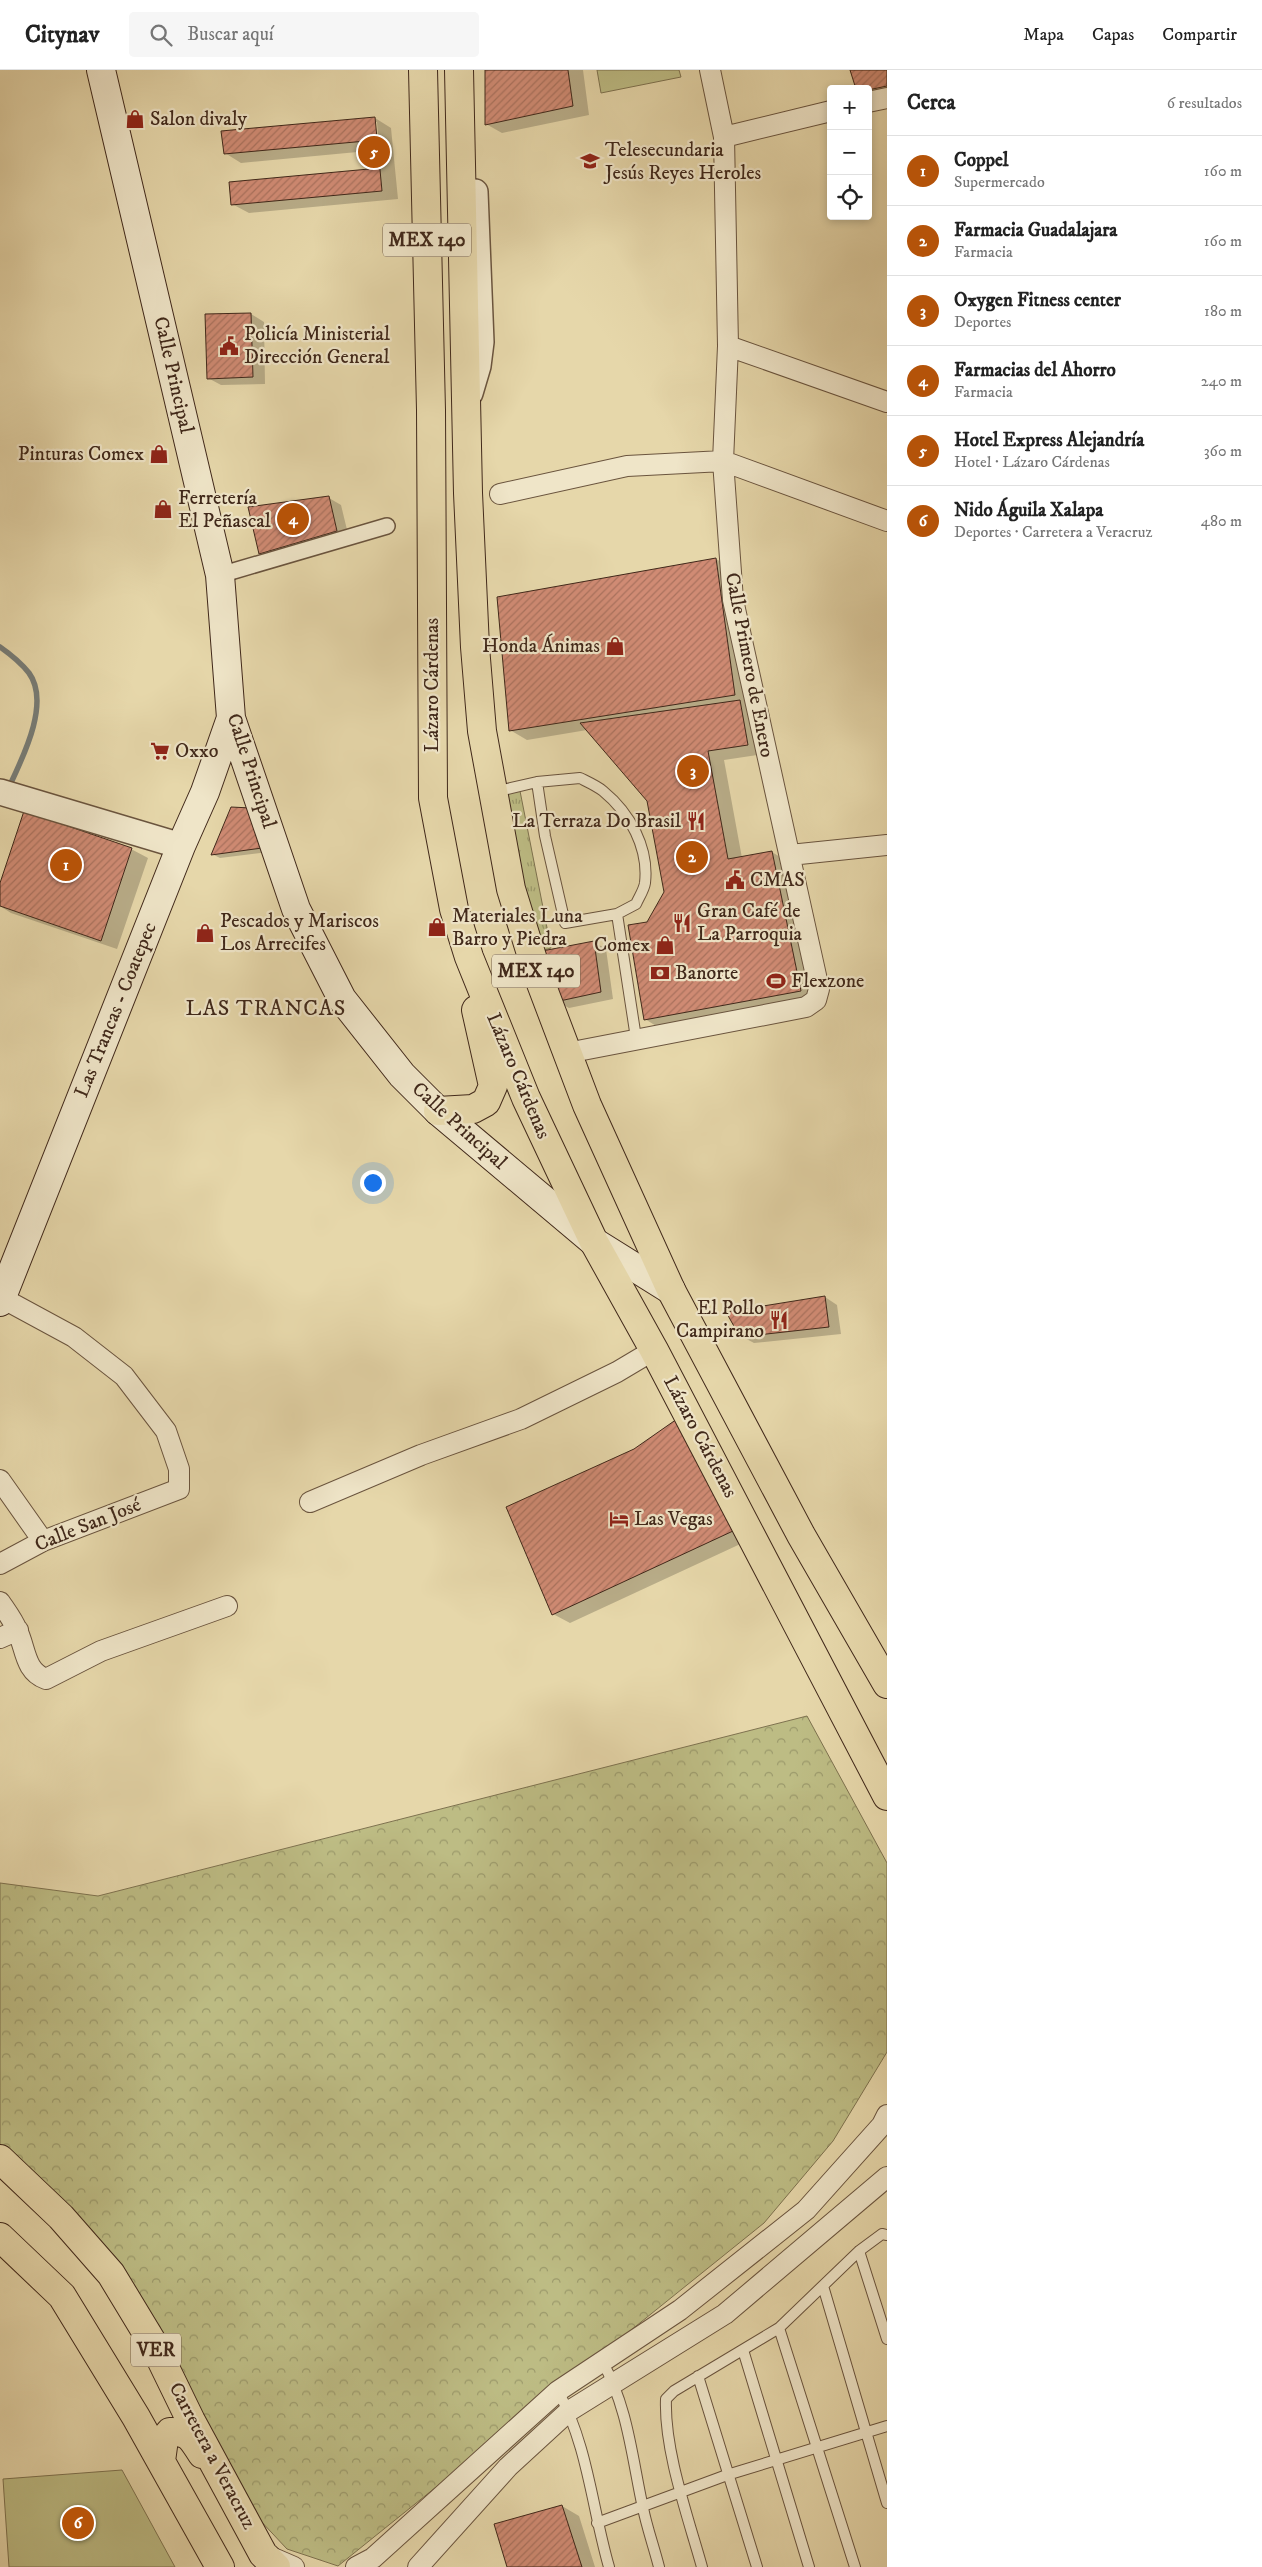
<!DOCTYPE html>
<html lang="es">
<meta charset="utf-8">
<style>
:root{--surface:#fff;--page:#f6f6f6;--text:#222;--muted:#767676;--line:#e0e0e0;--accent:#b45309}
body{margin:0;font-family:"IM FELL DW Pica",serif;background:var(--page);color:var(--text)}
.controls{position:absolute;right:15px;top:15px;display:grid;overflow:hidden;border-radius:5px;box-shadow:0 2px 8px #0003}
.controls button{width:45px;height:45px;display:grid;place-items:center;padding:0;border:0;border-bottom:1px solid var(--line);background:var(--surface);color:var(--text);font:25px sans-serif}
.you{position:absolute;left:372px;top:1112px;width:18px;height:18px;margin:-12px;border:4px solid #fff;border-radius:50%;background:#1a73e8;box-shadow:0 0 0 8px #1a73e833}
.badge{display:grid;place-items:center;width:32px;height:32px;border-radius:50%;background:var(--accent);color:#fff;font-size:16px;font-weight:700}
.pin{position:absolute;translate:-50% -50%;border:2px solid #fff;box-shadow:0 1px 5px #0006}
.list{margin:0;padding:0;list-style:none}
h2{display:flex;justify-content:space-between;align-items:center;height:65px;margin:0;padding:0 20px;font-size:21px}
h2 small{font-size:16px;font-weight:400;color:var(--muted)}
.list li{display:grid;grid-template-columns:32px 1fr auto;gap:15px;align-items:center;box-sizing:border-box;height:70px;padding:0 20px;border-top:1px solid var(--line)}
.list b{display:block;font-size:19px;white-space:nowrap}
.list p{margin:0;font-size:16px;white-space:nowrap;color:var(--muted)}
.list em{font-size:16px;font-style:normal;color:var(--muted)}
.icon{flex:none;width:28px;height:28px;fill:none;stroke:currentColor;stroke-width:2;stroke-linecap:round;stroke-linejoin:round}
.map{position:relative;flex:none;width:887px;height:2497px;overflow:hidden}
header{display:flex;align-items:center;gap:30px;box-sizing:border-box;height:70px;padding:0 25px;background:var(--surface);border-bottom:1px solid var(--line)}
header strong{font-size:24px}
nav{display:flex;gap:28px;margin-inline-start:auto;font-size:18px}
.search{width:350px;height:45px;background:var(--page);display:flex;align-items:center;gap:12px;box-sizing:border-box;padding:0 18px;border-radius:5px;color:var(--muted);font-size:19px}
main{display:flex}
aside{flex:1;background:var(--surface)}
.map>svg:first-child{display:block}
.grass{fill:url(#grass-tufts);stroke:#7e724f}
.forest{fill:url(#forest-crowns);stroke:#7e724f}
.garden{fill:#bdbc84;stroke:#7e724f}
.shadow{fill:#0003;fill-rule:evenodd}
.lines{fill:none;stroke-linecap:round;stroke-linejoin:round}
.stream{stroke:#787d77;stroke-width:5.5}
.building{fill:url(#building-hatch);stroke:#40281a}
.service-casing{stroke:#6a543e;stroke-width:12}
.pedestrian-casing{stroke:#6a543e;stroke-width:18}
.minor-casing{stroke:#6a543e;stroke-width:22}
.tertiary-casing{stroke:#6a543e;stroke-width:28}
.secondary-casing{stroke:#40281a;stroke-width:30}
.primary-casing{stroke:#40281a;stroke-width:30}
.trunk-casing{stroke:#40281a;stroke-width:30}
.service{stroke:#efe5c8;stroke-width:10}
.pedestrian{stroke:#efe5c8;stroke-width:15}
.minor{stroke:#efe5c8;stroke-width:20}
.tertiary{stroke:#efe5c8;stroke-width:25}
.secondary{stroke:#efe5c8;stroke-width:28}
.primary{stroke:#e6d7aa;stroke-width:28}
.trunk{stroke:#e6d7aa;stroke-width:28}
.labels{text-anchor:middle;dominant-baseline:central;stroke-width:4.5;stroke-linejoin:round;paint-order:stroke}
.shield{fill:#efe5c8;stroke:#74614e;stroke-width:1}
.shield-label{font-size:19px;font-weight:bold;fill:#40281a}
.poi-label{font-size:20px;fill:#40281a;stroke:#efe5c8;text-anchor:start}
.street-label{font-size:20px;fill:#40281a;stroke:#efe5c8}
.quarter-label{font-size:22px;letter-spacing:1px;fill:#40281a;stroke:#efe5c8}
</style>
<header>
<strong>Citynav</strong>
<div class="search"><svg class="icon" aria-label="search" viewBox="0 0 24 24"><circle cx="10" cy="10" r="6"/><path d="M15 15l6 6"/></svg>Buscar aquí</div>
<nav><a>Mapa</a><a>Capas</a><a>Compartir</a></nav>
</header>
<main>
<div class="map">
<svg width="887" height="2497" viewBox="0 0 887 2497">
<defs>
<pattern id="grass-tufts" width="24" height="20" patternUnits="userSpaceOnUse" patternTransform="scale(1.25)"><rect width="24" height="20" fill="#bdbc84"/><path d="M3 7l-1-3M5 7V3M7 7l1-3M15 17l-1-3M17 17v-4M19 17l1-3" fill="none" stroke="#9b996b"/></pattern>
<pattern id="forest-crowns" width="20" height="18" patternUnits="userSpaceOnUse" patternTransform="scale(1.25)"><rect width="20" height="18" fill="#bdbc84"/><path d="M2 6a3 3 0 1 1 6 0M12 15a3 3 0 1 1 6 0" fill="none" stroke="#9b996b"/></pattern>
<pattern id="building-hatch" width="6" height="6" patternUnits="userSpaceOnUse" patternTransform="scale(1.25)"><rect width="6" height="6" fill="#d08b74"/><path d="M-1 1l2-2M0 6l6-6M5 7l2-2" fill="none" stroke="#aa725e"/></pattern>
</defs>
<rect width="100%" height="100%" fill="#e6d7aa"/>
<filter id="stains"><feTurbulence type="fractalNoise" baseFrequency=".004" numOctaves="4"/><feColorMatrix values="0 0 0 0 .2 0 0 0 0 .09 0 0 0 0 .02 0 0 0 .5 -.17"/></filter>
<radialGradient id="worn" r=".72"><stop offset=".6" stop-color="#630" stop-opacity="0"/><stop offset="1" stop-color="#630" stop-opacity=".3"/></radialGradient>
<!-- grass -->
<path class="grass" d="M520 721 551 878 537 882 502 725Z"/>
<!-- forest -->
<path class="forest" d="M807 1646 887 1793V1982L833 2071 764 2153 338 2496 287 2479 257 2447 60 2141 0 2089V1813L98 1826Z"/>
<!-- garden -->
<path class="garden" d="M597 0H679L681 7 601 23Z
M122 2400 175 2497H9L3 2409Z"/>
<!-- shadow -->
<path class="shadow" d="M487 0H583L589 45 502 63 486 54Z
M852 0H887V25L868 28V19Z
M375 48 391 58 398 129 249 143 232 134 370 100 368 81 241 93 225 83ZM374 52H377L379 79H377Z
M251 244 264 252 265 314 221 315 208 308 206 246Z
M329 428 341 435 349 468 272 491 260 483Z
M716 489 733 499 764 684 724 690 742 788 772 782 788 792 817 931 661 959 645 949 648 853 665 823 648 731 587 660 527 670 510 660Z
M251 739 269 782 220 788 212 784Z
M131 779 148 788 117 879 11 843 0 836V817Z
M594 872 606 879 613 929 569 938 556 931Z
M825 1227 837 1235 841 1264 754 1273 741 1266Z
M635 1380 749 1470 570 1553 553 1544Z
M562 2436 579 2446 595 2497H508Z"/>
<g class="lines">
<!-- stream -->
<path class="stream" d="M0 577C10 584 21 593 29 603 51 633 22 689 9 717"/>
</g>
<!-- building -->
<path class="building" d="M485 0H568L573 36 485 55Z
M850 0H887V16L868 20 856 19Z
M375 47 382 121 231 135 229 112 369 99 366 71 224 84 221 61Z
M251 243 253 307 207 309 205 244Z
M329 426 337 461 259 484 248 437Z
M716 488 735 625 509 661 497 527Z
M740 630 748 675 708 681 728 789 772 781 801 921 644 950 628 855 647 852 664 822 647 731 580 653Z
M231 737 251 738 262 778 211 785Z
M24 741 132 778 101 871 0 836V813Z
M594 871 601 922 555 932 537 882Z
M825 1226 829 1257 740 1267 726 1242Z
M677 1349 733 1461 552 1545 506 1437 634 1379Z
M562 2435 582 2497H507L494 2454Z"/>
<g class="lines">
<!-- service casing -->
<g class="service-casing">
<path id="service" d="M580 708C588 712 597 716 603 721 630 743 649 778 645 813 644 820 639 827 636 834L617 844 565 853 545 766 537 712Z
M494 722 537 712
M617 844 636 968
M859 2181 887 2269
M823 2216 887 2433
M779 2258 855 2497
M743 2280 809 2497
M602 2291C628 2337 632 2388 643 2438 647 2458 654 2477 659 2497
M698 2306 757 2497
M558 2321C588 2376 592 2438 609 2497
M597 2453 727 2405 887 2356
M702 2497C688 2447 664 2380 666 2329L674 2321 779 2258 859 2181 882 2164 887 2165"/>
</g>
<!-- pedestrian casing -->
<g class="pedestrian-casing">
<path id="pedestrian" d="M220 505 387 456"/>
</g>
<!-- minor casing -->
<g class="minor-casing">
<path id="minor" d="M868 32 887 28
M724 67 831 41
M728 276 887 332
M500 424 627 396 723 391 887 451
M790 785 887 775
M567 983 806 937 816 930 819 919 733 530 723 391 728 276 724 67 710 0
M0 1410 43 1471
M310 1432 421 1385 521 1349 617 1302 654 1280
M0 1494 43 1471 179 1419V1399L166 1361 124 1306 74 1267 2 1228
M0 1532C6 1541 13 1550 17 1560 26 1578 24 1601 46 1609L101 1581 227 1536
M0 1568 18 1560
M264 2484 294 2497
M356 2497 373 2488 558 2321 680 2240 806 2140 882 2055 887 2045
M418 2497 508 2397 569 2341 725 2244 887 2107"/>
</g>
<!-- tertiary casing -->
<g class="tertiary-casing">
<path id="tertiary" d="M470 323 478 296 481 272 475 122
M0 722 181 776"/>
</g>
<!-- secondary casing -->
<g class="secondary-casing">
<path id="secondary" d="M101 0 220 505 231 648 296 839 342 929 402 1005 438 1041 594 1172 671 1220
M0 1232 181 776 205 722 231 648"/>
</g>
<!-- primary casing -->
<g class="primary-casing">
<path id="primary" d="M0 2089 61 2147 111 2204 154 2275 191 2351 263 2484 276 2497
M0 2167 62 2226 136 2347 220 2497
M161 2391 164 2369 170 2362C190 2361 192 2369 202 2384"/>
</g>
<!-- trunk casing -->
<g class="trunk-casing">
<path id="trunk" d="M423 0 431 340 433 728 454 839 469 887 526 1028 594 1172 654 1280 887 1726
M459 0 468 423 475 577 482 661 511 819 537 903 587 1035 671 1220 801 1465 887 1614
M438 1041 473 1039 486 1032 493 1016 476 940"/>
</g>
<!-- service -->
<use href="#service" class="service"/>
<!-- pedestrian -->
<use href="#pedestrian" class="pedestrian"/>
<!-- minor -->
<use href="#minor" class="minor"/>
<!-- tertiary -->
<use href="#tertiary" class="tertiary"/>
<!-- secondary -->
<use href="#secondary" class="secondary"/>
<!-- primary -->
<use href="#primary" class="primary"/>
<!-- trunk -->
<use href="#trunk" class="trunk"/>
</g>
<!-- icons -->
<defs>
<g id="shop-bare" transform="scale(1.5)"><path d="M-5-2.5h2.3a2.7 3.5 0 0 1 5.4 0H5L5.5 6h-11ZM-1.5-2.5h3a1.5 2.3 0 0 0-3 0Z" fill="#8f2418" stroke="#efe5c8" stroke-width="2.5" paint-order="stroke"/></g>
<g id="school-bare" transform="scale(1.5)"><path d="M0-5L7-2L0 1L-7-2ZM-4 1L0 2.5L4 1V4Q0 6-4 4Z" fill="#8f2418" stroke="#efe5c8" stroke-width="2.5" paint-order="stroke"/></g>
<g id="civic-bare" transform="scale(1.5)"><path d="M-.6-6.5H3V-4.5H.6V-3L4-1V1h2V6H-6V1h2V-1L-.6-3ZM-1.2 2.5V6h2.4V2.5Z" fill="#8f2418" stroke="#efe5c8" stroke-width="2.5" paint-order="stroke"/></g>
<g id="supermarket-bare" transform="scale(1.5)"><path d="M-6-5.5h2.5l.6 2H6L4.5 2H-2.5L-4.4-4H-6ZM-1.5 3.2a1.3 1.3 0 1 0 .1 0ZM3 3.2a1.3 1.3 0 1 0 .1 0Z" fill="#8f2418" stroke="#efe5c8" stroke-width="2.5" paint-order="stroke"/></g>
<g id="restaurant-bare" transform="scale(1.5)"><path d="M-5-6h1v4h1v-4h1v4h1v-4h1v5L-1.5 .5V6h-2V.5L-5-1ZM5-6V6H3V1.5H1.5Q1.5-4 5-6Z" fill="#8f2418" stroke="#efe5c8" stroke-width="2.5" paint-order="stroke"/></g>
<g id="bank-bare" transform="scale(1.5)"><path d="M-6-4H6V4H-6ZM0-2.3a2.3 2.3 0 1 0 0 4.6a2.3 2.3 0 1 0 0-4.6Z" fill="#8f2418" stroke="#efe5c8" stroke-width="2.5" paint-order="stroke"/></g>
<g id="stadium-bare" transform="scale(1.5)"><path d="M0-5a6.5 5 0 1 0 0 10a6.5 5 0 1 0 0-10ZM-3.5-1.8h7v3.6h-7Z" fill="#8f2418" stroke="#efe5c8" stroke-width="2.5" paint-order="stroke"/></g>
<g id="hotel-bare" transform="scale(1.5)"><path d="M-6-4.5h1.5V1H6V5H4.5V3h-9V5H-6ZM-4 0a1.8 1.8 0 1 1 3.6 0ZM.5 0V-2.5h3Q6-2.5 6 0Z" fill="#8f2418" stroke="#efe5c8" stroke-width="2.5" paint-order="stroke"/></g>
</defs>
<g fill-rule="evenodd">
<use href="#shop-bare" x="135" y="49"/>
<use href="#school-bare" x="590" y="91"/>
<use href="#civic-bare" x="229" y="276"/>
<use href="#shop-bare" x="159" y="384"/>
<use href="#shop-bare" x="163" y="439"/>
<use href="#shop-bare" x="615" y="576"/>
<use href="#supermarket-bare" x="160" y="681"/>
<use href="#restaurant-bare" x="696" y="751"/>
<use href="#civic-bare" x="735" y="810"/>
<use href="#restaurant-bare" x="682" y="853"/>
<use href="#shop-bare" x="437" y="857"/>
<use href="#shop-bare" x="205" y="863"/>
<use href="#shop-bare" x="665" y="875"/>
<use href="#bank-bare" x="660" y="903"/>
<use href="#stadium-bare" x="776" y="911"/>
<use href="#restaurant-bare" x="779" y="1250"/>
<use href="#hotel-bare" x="619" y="1449"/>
</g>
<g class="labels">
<!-- shield labels -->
<g class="shield">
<rect x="383" y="153.5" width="88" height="33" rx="4"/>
<rect x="492" y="884.5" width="88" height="33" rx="4"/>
<rect x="131" y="2263.5" width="50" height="33" rx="4"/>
</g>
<g class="shield-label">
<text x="427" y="170">MEX 140</text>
<text x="536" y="901">MEX 140</text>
<text x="156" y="2280">VER</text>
</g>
<!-- poi labels -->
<g class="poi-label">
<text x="150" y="49">Salon divaly</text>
<text x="605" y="80">Telesecundaria<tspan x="605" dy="23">Jesús Reyes Heroles</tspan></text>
<text x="244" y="264">Policía Ministerial<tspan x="244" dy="23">Dirección General</tspan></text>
<text x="144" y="384" text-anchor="end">Pinturas Comex</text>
<text x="178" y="428">Ferretería<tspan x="178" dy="23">El Peñascal</tspan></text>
<text x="600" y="576" text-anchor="end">Honda Ánimas</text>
<text x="175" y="681">Oxxo</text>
<text x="681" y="751" text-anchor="end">La Terraza Do Brasil</text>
<text x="750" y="810">CMAS</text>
<text x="697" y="841">Gran Café de<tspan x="697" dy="23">La Parroquia</tspan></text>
<text x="452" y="846">Materiales Luna<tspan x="452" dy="23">Barro y Piedra</tspan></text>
<text x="220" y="851">Pescados y Mariscos<tspan x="220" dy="23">Los Arrecifes</tspan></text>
<text x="650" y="875" text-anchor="end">Comex</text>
<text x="675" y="903">Banorte</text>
<text x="791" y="911">Flexzone</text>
<text x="764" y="1238" text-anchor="end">El Pollo<tspan x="764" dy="23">Campirano</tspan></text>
<text x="634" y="1449">Las Vegas</text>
</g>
<!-- street labels -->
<g class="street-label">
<text transform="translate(173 305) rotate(77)">Calle Principal</text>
<text transform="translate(749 595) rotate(79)">Calle Primero de Enero</text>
<text transform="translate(432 615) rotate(-90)">Lázaro Cárdenas</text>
<text transform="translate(251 701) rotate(72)">Calle Principal</text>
<text transform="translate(116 940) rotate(-68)">Las Trancas - Coatepec</text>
<text transform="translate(518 1006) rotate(67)">Lázaro Cárdenas</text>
<text transform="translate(459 1056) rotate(42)">Calle Principal</text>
<text transform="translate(700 1367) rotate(62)">Lázaro Cárdenas</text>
<text transform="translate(88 1455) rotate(-22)">Calle San José</text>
<text transform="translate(212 2386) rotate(62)">Carretera a Veracruz</text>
</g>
<!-- quarter labels -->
<g class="quarter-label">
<text x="266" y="938">LAS TRANCAS</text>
</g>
</g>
<rect width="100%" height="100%" filter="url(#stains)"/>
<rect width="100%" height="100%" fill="url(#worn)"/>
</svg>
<div class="controls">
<button>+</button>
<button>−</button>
<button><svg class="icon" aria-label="locate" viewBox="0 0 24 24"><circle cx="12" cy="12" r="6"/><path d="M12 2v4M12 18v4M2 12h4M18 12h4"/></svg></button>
</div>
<div class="you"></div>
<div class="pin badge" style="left:66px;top:795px">1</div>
<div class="pin badge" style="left:692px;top:787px">2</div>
<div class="pin badge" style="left:693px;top:701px">3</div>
<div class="pin badge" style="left:293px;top:449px">4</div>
<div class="pin badge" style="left:374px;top:82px">5</div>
<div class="pin badge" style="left:78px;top:2453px">6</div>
</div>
<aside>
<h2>Cerca<small>6 resultados</small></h2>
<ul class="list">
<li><span class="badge">1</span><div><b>Coppel</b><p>Supermercado</p></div><em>160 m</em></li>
<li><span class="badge">2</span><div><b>Farmacia Guadalajara</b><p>Farmacia</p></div><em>160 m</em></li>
<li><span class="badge">3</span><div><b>Oxygen Fitness center</b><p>Deportes</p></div><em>180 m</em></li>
<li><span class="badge">4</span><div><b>Farmacias del Ahorro</b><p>Farmacia</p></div><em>240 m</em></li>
<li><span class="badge">5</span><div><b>Hotel Express Alejandría</b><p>Hotel · Lázaro Cárdenas</p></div><em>360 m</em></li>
<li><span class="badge">6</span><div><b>Nido Águila Xalapa</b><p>Deportes · Carretera a Veracruz</p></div><em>480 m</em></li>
</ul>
</aside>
</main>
